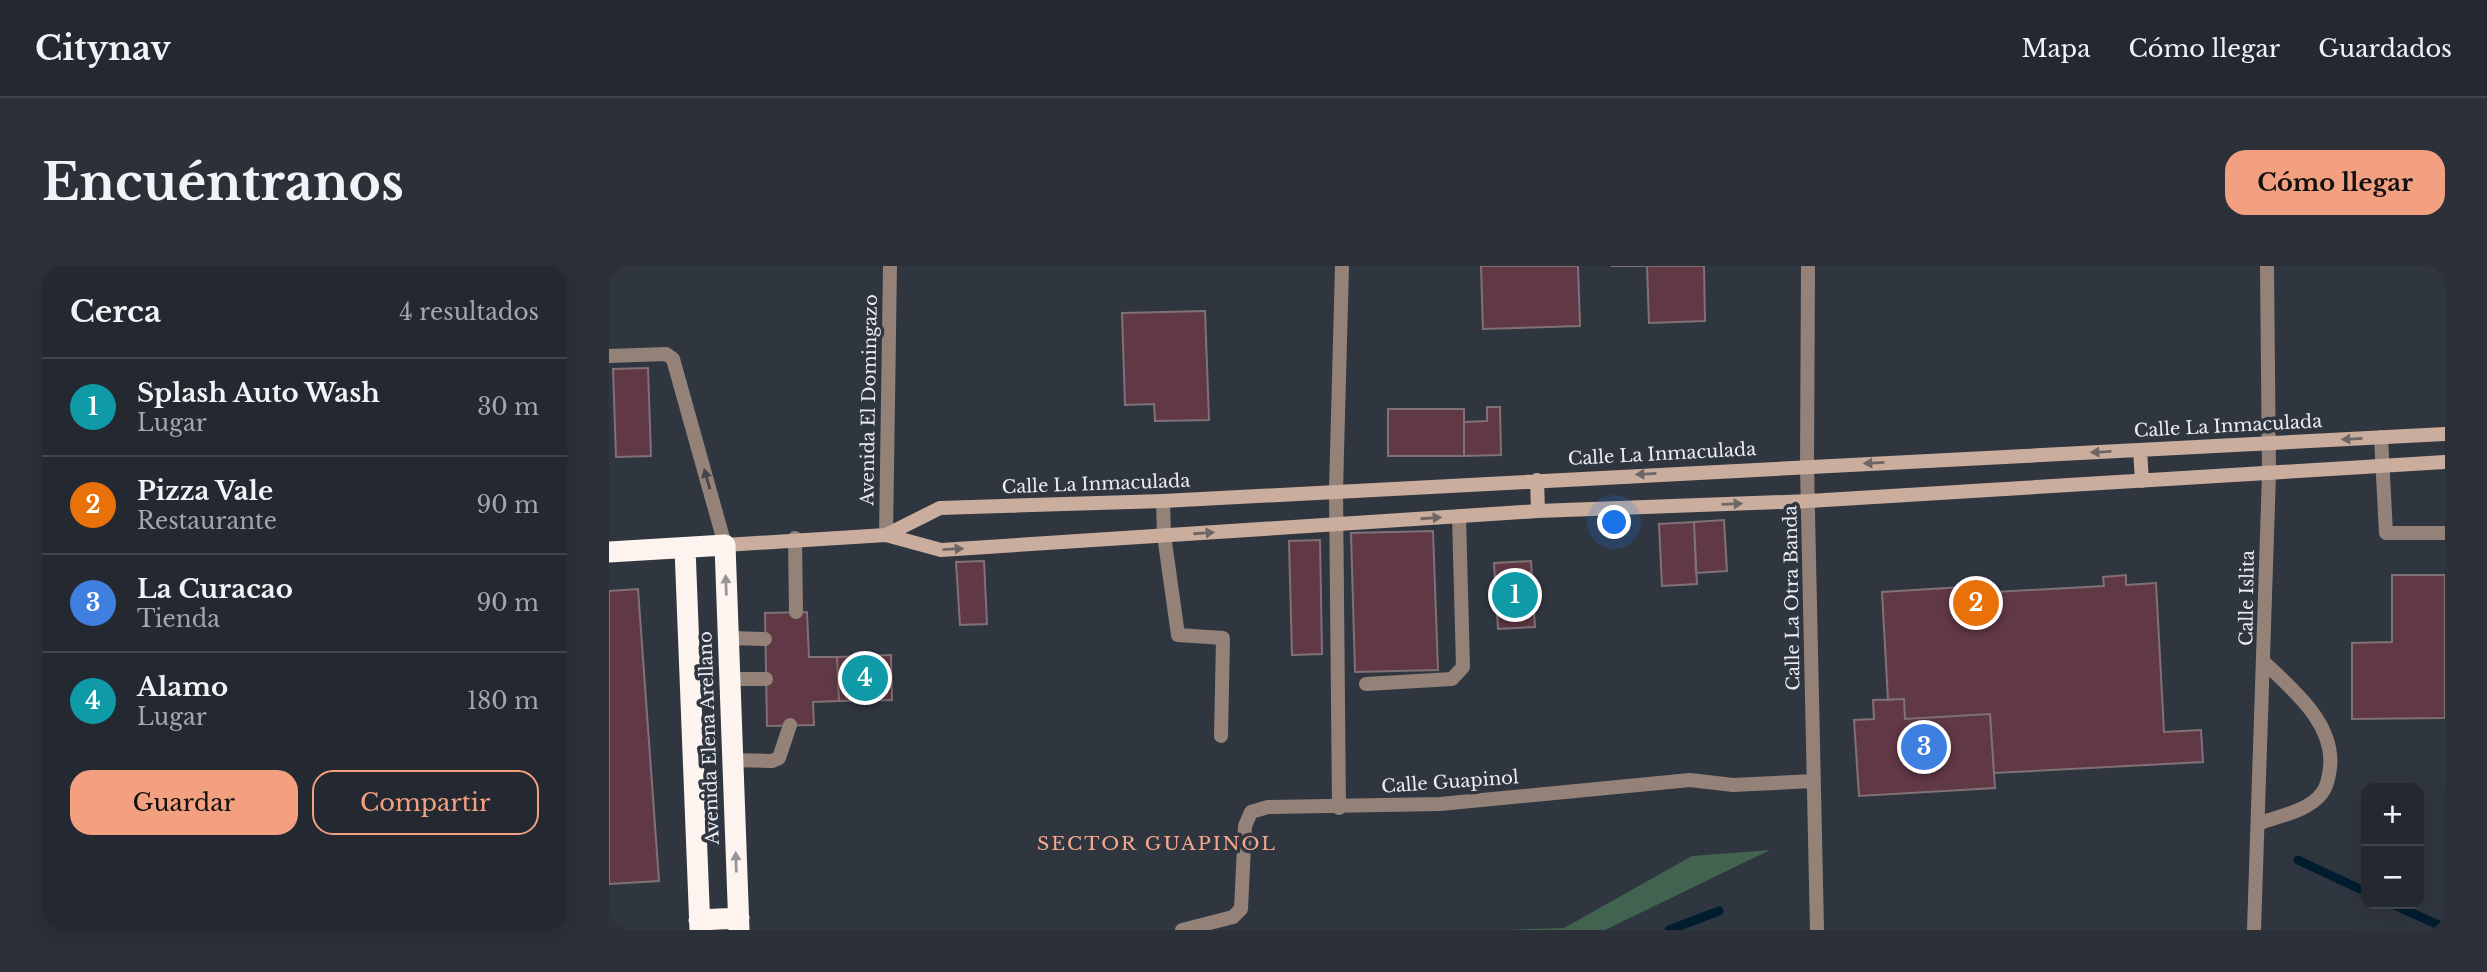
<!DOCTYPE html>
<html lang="es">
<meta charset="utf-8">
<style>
:root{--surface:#242830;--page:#2c3038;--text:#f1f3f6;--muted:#a3a6ab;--line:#41444c;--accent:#f2a080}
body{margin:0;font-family:"Libre Baskerville",serif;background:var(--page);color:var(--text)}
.controls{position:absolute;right:21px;bottom:21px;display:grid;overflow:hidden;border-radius:14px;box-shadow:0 7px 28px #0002}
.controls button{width:63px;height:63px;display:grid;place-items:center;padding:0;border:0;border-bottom:2px solid var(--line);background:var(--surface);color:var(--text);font:35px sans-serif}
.you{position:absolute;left:1006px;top:257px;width:24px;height:24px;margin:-18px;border:5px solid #fff;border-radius:50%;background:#1a73e8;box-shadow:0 0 0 10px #1a73e833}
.badge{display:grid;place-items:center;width:46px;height:46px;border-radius:50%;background:var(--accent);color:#fff;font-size:23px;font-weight:700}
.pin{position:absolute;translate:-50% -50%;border:4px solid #fff;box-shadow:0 2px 7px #0006}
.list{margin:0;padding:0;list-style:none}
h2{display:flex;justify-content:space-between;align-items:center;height:91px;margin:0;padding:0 28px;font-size:30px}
h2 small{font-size:23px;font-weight:400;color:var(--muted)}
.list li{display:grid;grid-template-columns:46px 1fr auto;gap:21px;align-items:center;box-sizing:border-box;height:98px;padding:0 28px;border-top:2px solid var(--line)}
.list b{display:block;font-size:26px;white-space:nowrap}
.list p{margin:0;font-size:23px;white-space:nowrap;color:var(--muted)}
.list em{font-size:23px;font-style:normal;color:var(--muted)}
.actions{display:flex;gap:14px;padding:21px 28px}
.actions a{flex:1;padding:16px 0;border:2px solid var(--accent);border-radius:21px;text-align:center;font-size:24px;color:var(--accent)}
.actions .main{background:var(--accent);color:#111}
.map{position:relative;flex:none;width:1836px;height:664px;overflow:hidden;border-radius:21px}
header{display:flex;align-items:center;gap:42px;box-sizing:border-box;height:98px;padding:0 35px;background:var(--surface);border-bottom:2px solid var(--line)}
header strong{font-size:33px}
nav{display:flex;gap:38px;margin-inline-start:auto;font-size:24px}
.intro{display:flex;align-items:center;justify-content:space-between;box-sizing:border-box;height:168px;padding:0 42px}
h1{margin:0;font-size:49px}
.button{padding:18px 32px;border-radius:21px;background:var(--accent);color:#111;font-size:24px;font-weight:700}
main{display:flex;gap:42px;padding:0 42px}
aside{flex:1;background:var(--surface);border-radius:21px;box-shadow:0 7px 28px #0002}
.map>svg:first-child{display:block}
.green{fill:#416350}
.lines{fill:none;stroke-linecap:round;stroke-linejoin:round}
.stream{stroke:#001d2e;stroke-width:9}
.building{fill:#613845;stroke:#807175;stroke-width:2}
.lane{stroke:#948278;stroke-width:14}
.street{stroke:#948278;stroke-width:14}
.secondary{stroke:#caad9d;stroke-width:14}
.highway{stroke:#fef4ef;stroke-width:21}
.oneway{fill:#6e6665}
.oneway2{fill:#44454b}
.oneway3{fill:#979598}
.labels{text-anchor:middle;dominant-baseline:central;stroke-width:7;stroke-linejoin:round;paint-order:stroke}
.street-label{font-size:18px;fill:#eaedf4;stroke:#303640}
.neighbourhood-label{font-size:19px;letter-spacing:2px;fill:#f5a88b;stroke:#303640}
</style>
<header>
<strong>Citynav</strong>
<nav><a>Mapa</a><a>Cómo llegar</a><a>Guardados</a></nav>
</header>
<div class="intro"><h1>Encuéntranos</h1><a class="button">Cómo llegar</a></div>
<main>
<aside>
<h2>Cerca<small>4 resultados</small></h2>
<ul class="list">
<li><span class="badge" style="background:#0f9aa8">1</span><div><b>Splash Auto Wash</b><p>Lugar</p></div><em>30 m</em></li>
<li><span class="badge" style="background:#e8710a">2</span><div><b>Pizza Vale</b><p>Restaurante</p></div><em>90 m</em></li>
<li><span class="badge" style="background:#3f7fe0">3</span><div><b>La Curacao</b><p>Tienda</p></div><em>90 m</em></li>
<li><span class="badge" style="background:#0f9aa8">4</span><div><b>Alamo</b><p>Lugar</p></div><em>180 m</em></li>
</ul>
<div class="actions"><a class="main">Guardar</a><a>Compartir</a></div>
</aside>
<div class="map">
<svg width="1836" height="664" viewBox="0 0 1836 664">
<rect width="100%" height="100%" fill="#303640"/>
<!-- green -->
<path class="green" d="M1161 584 996 664H895L955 662 1083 590Z"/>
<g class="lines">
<!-- stream -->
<path class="stream" d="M1689 594 1757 626
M1783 638 1836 662
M1060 664 1110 645"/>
</g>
<!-- building -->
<path class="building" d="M872 0H969L971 60 874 63Z
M1002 0H1095L1096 55 1040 57 1038 0Z
M596 45 600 154 546 155 545 138 516 139 513 47Z
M39 102 42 190 7 191 4 103Z
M878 141H891L892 189 855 190V156L878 155Z
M779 143H855V190H779Z
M1115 254 1118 305 1087 307 1085 256Z
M1085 256 1088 318 1053 320 1050 258Z
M824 265 829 404 746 406 742 267Z
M711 274 713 388 683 389 680 275Z
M375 295 378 358 351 359 347 296Z
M922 295 926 361 889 363 885 297Z
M1517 309V319L1547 317 1555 466 1592 464 1594 496 1385 507 1381 448 1296 453 1295 433 1279 434 1273 326 1386 319V326L1495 320 1494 311Z
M1783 309H1836V452L1743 453V377L1783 376Z
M29 323 50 615 0 618V325Z
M198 346 200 391H228L230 435 204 436 205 459 158 460 156 347Z
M282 389 283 434 230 435 228 391Z
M1295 433 1296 453 1381 448 1386 522 1250 530 1245 454 1265 453 1264 434Z"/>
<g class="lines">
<!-- lane -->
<path class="lane" d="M0 90 57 88 64 93 116 279
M1772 171 1777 267H1836
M554 235 555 269 569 369 614 372 612 470
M186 272 187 346
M119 372 156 373
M120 413H157
M757 418 843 413 854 401 850 250
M123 494 163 495 170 492 181 459
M1651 557C1670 550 1700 545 1713 527 1718 521 1720 510 1721 502 1726 458 1685 425 1656 397"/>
<!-- street -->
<path class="street" d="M1199 0 1198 200 1208 664
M277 269 281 0
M730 542 727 225 733 0
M573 664 624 651 632 643 636 560 642 546 659 541 831 538 1081 514 1124 519 1204 515
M1645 664 1660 208 1658 0"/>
<!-- secondary -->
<path class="secondary" d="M1531 184 1533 215
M928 214 929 245
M277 269 331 242 554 235 1836 168
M116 279 277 269 332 284 929 245 1200 235 1836 196"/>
<!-- highway -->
<path class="highway" d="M76 282 91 664
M0 286 116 279 130 664
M90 654 130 652"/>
</g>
<!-- one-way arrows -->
<defs><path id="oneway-solid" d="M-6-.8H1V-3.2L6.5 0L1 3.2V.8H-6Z" transform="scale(1.75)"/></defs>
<g class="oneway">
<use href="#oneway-solid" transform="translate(1743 173) rotate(177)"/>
<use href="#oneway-solid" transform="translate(1492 186) rotate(177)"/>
<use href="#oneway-solid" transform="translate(1265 197) rotate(177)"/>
<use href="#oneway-solid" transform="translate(1037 208) rotate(177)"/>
<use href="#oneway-solid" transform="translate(1123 238) rotate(-2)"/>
<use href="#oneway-solid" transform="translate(822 252) rotate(-4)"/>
<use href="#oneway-solid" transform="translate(595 267) rotate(-4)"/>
<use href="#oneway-solid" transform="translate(344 283) rotate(-3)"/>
</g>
<use class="oneway2" href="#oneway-solid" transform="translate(98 213) rotate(-106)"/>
<g class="oneway3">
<use href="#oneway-solid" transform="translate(117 319) rotate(-92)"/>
<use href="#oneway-solid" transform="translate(127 596) rotate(-92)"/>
</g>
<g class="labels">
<!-- street labels -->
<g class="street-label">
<text transform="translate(260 134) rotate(-89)">Avenida El Domingazo</text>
<text transform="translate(1619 160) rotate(-3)">Calle La Inmaculada</text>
<text transform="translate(1053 188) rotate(-3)">Calle La Inmaculada</text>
<text transform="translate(487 218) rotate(-2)">Calle La Inmaculada</text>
<text transform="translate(1183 332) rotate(-91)">Calle La Otra Banda</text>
<text transform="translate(1638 332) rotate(-89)">Calle Islita</text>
<text transform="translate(100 472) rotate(-92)">Avenida Elena Arellano</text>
<text transform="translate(841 516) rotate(-4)">Calle Guapinol</text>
</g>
<!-- neighbourhood labels -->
<g class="neighbourhood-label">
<text x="548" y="577">SECTOR GUAPINOL</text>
</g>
</g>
</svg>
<div class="controls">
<button>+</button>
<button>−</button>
</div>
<div class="you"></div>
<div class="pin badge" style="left:906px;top:329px;background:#0f9aa8">1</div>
<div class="pin badge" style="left:1367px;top:337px;background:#e8710a">2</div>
<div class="pin badge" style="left:1315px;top:481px;background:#3f7fe0">3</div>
<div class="pin badge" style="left:256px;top:412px;background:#0f9aa8">4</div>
</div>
</main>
